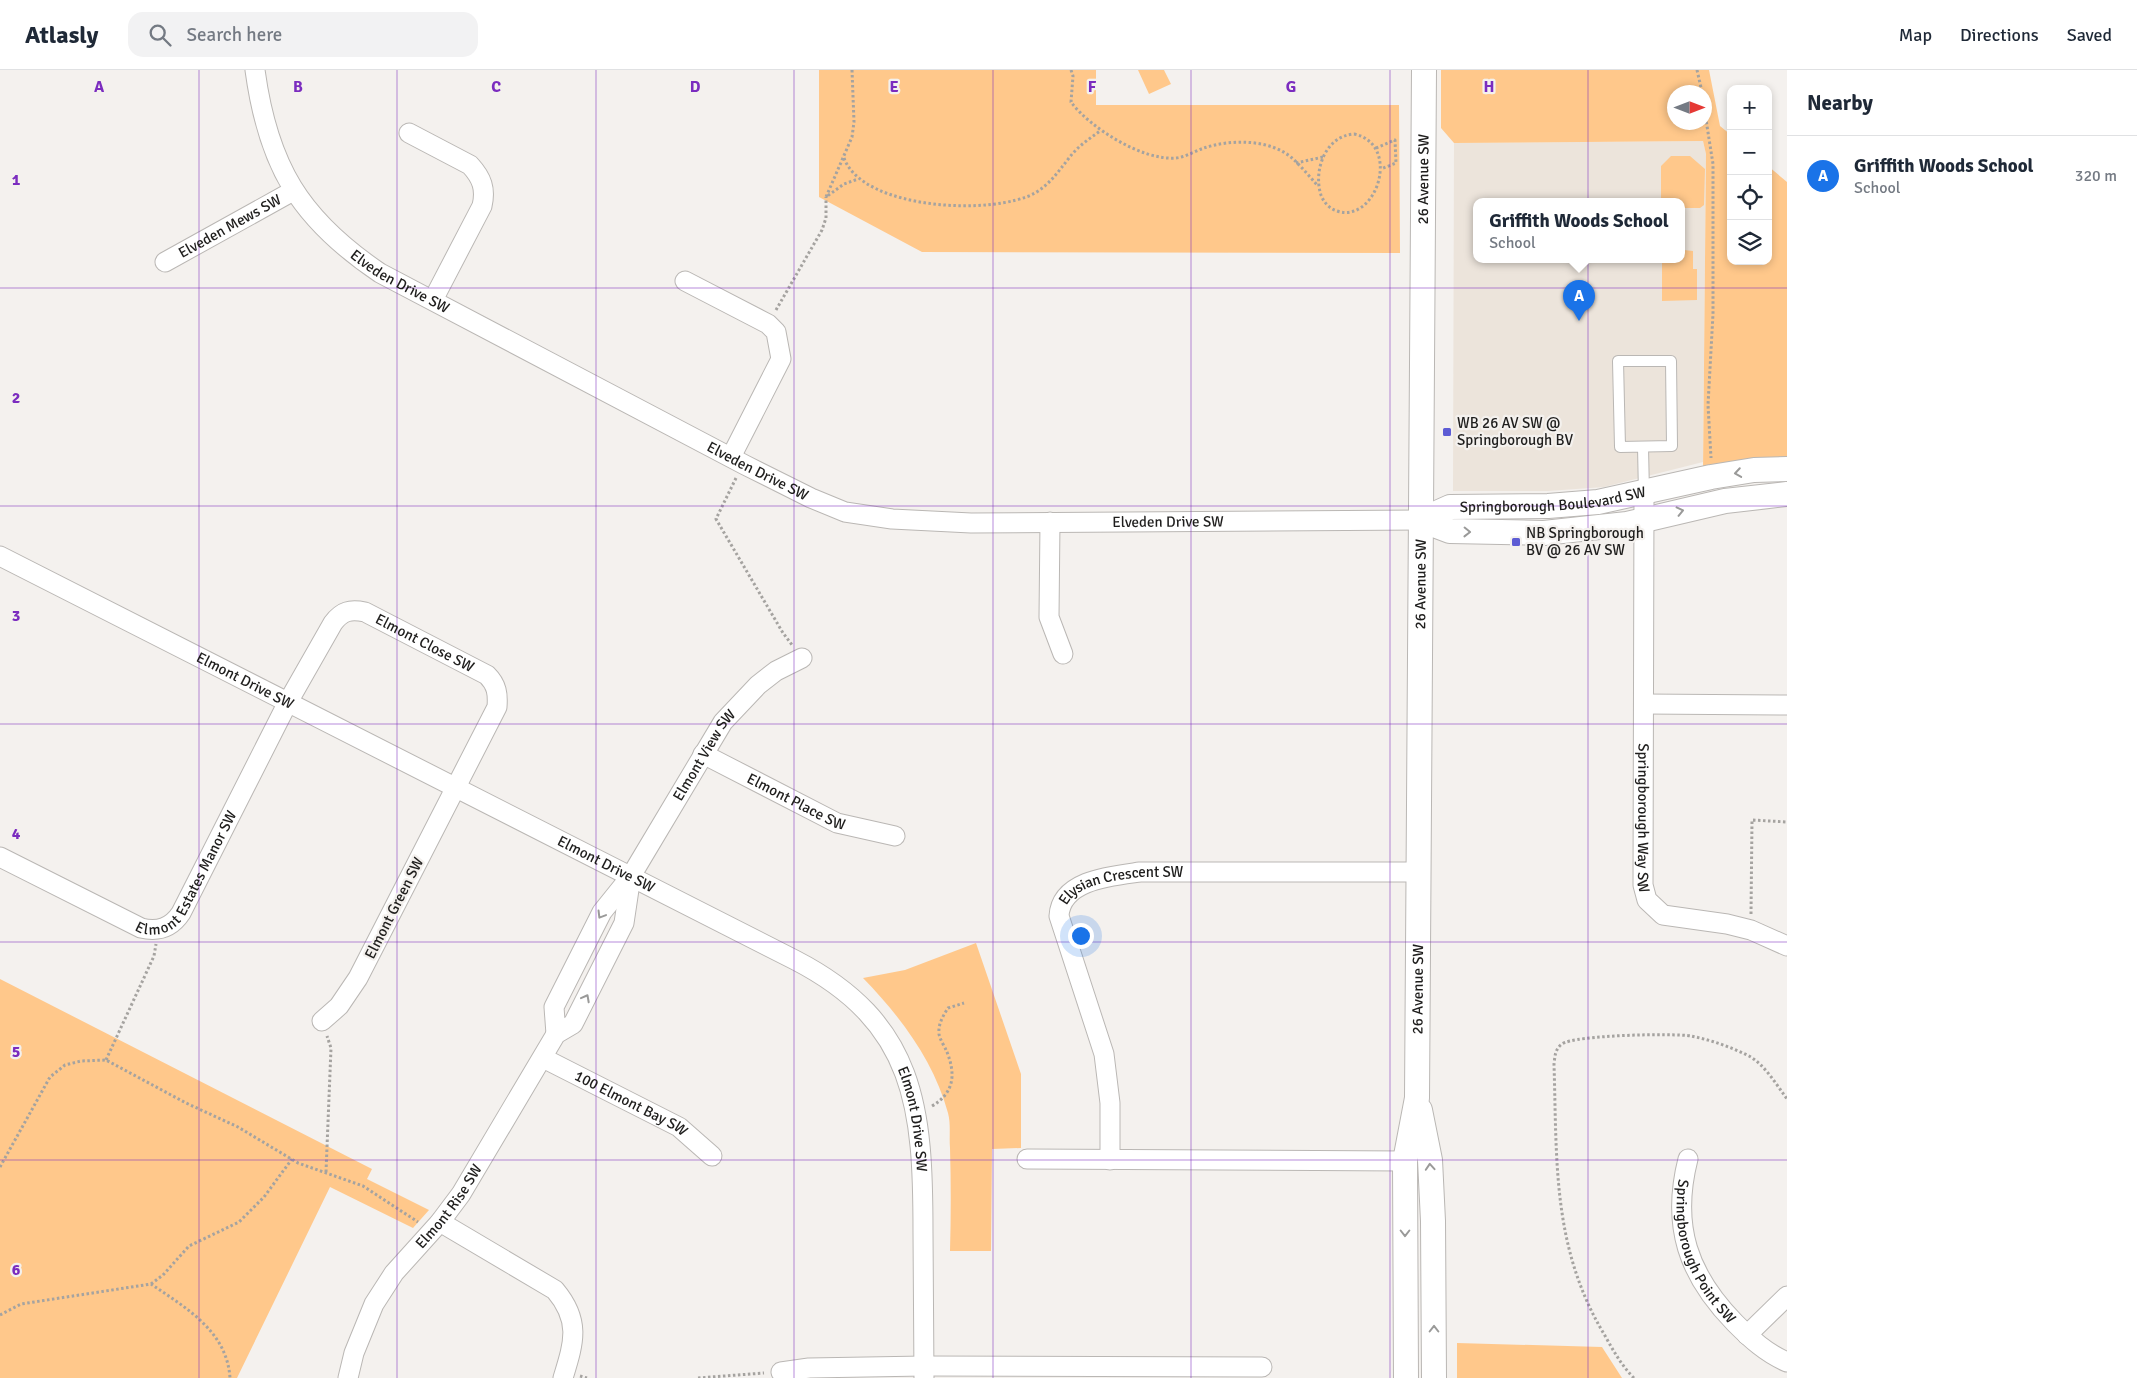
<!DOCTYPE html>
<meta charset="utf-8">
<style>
:root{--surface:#fff;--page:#f2f2f3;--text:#1f2937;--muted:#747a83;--line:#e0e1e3;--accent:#1a73e8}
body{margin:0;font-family:Signika,sans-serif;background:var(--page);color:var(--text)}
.controls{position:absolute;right:15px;top:15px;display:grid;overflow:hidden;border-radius:10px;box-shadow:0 2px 8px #0003}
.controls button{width:45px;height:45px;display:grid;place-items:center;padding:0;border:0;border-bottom:1px solid var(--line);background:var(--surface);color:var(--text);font:25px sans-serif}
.compass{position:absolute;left:1667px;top:15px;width:45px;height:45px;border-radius:50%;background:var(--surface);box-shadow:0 2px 8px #0003;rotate:90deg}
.you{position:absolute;left:1080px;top:865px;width:18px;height:18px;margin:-12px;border:4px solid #fff;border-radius:50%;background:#1a73e8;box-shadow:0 0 0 8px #1a73e833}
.badge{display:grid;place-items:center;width:32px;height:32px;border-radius:50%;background:var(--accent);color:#fff;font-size:16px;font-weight:700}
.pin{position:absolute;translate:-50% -41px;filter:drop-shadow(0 1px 2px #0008)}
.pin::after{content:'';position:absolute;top:26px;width:18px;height:15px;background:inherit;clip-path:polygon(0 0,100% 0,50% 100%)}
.popup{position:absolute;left:1473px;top:128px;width:212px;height:65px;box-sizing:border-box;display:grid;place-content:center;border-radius:10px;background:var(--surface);filter:drop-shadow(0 1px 4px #0005);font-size:16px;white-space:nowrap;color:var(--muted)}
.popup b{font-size:19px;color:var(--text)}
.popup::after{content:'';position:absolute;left:50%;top:100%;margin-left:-10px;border:10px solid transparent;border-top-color:var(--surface)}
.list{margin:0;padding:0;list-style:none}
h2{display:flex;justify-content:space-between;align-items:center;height:65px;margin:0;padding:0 20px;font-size:21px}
h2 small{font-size:16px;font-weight:400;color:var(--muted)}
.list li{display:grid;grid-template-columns:32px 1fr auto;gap:15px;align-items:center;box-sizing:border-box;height:80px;padding:0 20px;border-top:1px solid var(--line)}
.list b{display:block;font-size:19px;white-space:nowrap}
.list p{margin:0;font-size:16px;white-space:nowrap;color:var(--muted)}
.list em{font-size:16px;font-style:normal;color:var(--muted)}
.icon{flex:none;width:28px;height:28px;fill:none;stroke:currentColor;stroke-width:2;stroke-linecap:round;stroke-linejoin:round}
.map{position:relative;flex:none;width:1787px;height:1308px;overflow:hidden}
header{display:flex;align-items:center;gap:30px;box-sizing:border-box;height:70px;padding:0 25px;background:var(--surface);border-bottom:1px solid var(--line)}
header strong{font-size:24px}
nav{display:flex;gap:28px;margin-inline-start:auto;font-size:18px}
.search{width:350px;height:45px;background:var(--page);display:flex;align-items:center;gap:12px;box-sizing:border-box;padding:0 18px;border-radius:15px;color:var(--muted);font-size:19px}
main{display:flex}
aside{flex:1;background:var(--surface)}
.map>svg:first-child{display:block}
.built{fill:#ece4db;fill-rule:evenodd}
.green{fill:#ffc88b;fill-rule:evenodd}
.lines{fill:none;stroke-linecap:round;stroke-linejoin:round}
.service-casing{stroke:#bab7b4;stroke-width:12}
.minor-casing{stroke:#bab7b4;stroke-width:21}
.tertiary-casing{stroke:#bab7b4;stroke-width:26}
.path{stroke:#a5a3a0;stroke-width:3;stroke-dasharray:2.5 2.5;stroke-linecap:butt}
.service{stroke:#fff;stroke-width:10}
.minor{stroke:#fff;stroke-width:19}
.tertiary{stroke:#fff;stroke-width:24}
.oneway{stroke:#9a9a99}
.grid{fill:none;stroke:#7b2cbf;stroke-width:1;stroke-opacity:0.55}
.poi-dot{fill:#5d5cd4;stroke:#f4f1ee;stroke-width:2}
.labels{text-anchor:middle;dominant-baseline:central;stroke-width:4.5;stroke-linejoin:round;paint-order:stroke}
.street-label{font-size:15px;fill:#1f1e1d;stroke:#f4f1ee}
.poi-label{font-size:15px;fill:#1f1e1d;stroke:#f4f1ee;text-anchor:start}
.grid-label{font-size:16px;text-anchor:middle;font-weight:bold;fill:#7b2cbf;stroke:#f4f1ee;stroke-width:4.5;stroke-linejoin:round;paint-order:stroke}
</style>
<header>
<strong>Atlasly</strong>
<div class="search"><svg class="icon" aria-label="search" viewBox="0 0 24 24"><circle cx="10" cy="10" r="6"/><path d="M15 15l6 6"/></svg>Search here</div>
<nav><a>Map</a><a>Directions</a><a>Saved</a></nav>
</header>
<main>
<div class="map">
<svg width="1787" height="1308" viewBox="0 0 1787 1308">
<rect width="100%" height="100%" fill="#f4f1ee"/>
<!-- built -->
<path class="built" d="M1703 71 1706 84 1703 392 1604 417 1548 421H1453L1454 73ZM1476 132H1682V190H1476Z"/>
<!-- green -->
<path class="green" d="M819 0H1096V35H1399L1400 183 922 182 819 127Z
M1138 0H1164L1171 14 1149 24Z
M1441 0H1709L1720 56 1731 65V191H1768V96L1787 112V389L1703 401 1706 84 1703 71 1454 73 1441 58ZM1674 22H1704V52H1674Z
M1671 86H1690L1705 99 1704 135 1700 138H1682V132H1661V96Z
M1682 158H1684V180L1693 181V199H1697V230L1662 231V190H1682Z
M976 873 1021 1004V1078L992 1079 991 1181H950C951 1146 951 1112 950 1078 949 1067 951 1054 948 1043 934 991 900 946 863 908L905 900Z
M0 909 372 1099 367 1109 429 1140 413 1158 330 1117 237 1308H0Z
M1457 1273 1602 1277 1622 1308H1457Z"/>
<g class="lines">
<!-- service casing -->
<g class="service-casing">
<path id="service" d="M1618 291H1671L1672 376 1620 377Z
M1643 377 1644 424"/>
</g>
<!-- minor casing -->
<g class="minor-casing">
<g id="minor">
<path id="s1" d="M255 0C268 96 300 149 380 203L745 395 811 428 845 442 892 449 971 453 1421 450"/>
<path d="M409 63 470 95C482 108 486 119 482 136L433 230"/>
<path id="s2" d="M165 192 293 121"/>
<path d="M685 211 768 254 776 262 781 289 731 387"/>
<path id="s3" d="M1644 424 1643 815 1647 830 1663 845 1727 854 1751 860 1787 876"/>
<path d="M1050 452 1049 547 1063 584"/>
<path id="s4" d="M0 486 795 890C917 953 923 1039 923 1163 923 1212 924 1260 924 1308"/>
<path d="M1644 634 1787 635"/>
<path id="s5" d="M703 684 837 753 895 766"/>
<path id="s6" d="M0 787 141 858C158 862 171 858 181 843L288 632 333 553C342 541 350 539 365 542L487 605C497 615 498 624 497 637L358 908 339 936 322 951"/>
<path id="s7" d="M556 964 554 937 602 842 631 806 723 652 758 615 776 601 802 588"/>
<path id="s8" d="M543 988 679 1057 712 1086"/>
<path d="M1027 1089 1405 1091"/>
<path id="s9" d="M1688 1089C1671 1156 1688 1205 1735 1253 1751 1269 1766 1283 1787 1292"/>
<path id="s10" d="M1110 1090V1033L1104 984 1059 846C1061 810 1111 806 1140 802H1420"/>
<path d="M440 1152 555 1220C581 1251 574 1272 563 1308"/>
<path d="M1747 1265 1787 1226"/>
<path d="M781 1302 809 1298 924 1296 1262 1297"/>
<path id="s11" d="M348 1308 354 1283 374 1234 394 1203 440 1152 461 1124 556 964 573 954 624 853 631 806"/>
</g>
</g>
<!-- tertiary casing -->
<g class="tertiary-casing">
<g id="tertiary">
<path id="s12" d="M1421 450 1450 437 1548 436 1598 432 1711 407 1754 400 1787 399"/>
<path d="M1421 450 1450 461 1544 463 1627 454 1725 431 1787 424"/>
<path d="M1420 1040 1430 1090 1433 1151 1434 1308"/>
<path id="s13" d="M1406 1308 1405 1091 1417 1028 1424 0"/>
</g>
</g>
<!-- path -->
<path class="path" d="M852 0 854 52 852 67 826 127 844 114 858 109
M1071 0 1073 6 1071 32C1090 58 1143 91 1176 88 1186 87 1195 81 1204 78 1231 69 1270 69 1292 88 1301 96 1310 107 1318 116
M1697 0 1702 22
M1704 37 1713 94V244L1708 335 1711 388
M1354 64C1402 74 1377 154 1337 141 1330 139 1324 133 1321 125 1313 101 1325 66 1354 64Z
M1376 78 1395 70 1396 93 1381 99
M844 88C863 140 993 146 1035 123 1050 114 1058 102 1069 88 1077 77 1089 69 1100 61
M1296 93 1323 87
M776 240 822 160 826 148V127
M736 408 716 449 783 563 792 575
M1751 844 1752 750 1787 752
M106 990 154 886 156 874
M932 1036C954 1023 956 1005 947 982 945 977 940 970 939 964 938 954 943 946 948 938L964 933
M0 1097 50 1007 65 995 81 991 106 990 186 1033 238 1057 298 1093 363 1116 418 1152
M326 1102 331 978 327 966
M151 1214 163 1205 189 1176 239 1152 264 1127 292 1089
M0 1245 21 1234 151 1214C186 1238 227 1261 230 1308
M580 1306 587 1308
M698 1308 764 1303
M1634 1308C1621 1295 1613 1280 1604 1264 1552 1177 1557 1091 1554 994 1555 986 1555 979 1562 974 1574 965 1674 963 1691 966 1711 970 1731 977 1749 986 1765 995 1776 1014 1787 1029"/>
<!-- service -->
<use href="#service" class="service"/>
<!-- minor -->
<use href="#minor" class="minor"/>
<!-- tertiary -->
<use href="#tertiary" class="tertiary"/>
</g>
<!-- one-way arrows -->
<defs><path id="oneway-chevron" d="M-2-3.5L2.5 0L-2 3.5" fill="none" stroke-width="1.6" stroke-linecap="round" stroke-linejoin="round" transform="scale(1.25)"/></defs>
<g class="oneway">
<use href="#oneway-chevron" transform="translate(1738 403) rotate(171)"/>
<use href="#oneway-chevron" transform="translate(1680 441) rotate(-13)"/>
<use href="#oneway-chevron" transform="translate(1467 462) rotate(1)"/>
<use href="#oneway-chevron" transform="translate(601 845) rotate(121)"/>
<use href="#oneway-chevron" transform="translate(586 928) rotate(-62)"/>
<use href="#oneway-chevron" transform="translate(1430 1097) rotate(-94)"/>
<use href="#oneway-chevron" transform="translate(1405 1163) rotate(90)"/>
<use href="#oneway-chevron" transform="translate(1434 1259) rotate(-90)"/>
</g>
<!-- grid -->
<path class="grid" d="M199 0V1308M397 0V1308M596 0V1308M794 0V1308M993 0V1308M1191 0V1308M1390 0V1308M1588 0V1308M0 218H1787M0 436H1787M0 654H1787M0 872H1787M0 1090H1787"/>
<!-- markers -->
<g class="poi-dot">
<rect x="1442" y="357" width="10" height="10" rx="2.5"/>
<rect x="1511" y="467" width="10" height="10" rx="2.5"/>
</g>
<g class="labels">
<!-- street labels -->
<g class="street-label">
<text stroke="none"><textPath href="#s13" startOffset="1200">26 Avenue SW</textPath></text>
<text stroke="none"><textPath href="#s2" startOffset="74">Elveden Mews SW</textPath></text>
<text stroke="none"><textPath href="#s1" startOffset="269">Elveden Drive SW</textPath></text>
<text stroke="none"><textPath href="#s1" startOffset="674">Elveden Drive SW</textPath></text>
<text stroke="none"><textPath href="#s12" startOffset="135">Springborough Boulevard SW</textPath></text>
<text stroke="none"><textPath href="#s1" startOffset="1094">Elveden Drive SW</textPath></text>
<text stroke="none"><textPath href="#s13" startOffset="795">26 Avenue SW</textPath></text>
<text stroke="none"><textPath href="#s6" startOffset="635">Elmont Close SW</textPath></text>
<text stroke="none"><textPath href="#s4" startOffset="275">Elmont Drive SW</textPath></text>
<text stroke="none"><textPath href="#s7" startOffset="321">Elmont View SW</textPath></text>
<text stroke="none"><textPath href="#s5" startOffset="105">Elmont Place SW</textPath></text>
<text stroke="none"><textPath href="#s3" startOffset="324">Springborough Way SW</textPath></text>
<text stroke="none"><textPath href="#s6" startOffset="235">Elmont Estates Manor SW</textPath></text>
<text stroke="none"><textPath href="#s4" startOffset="680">Elmont Drive SW</textPath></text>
<text stroke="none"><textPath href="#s10" startOffset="330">Elysian Crescent SW</textPath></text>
<text transform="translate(394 838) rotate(-63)">Elmont Green SW</text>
<text stroke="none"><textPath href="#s13" startOffset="390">26 Avenue SW</textPath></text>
<text stroke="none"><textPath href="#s8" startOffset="99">100 Elmont Bay SW</textPath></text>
<text stroke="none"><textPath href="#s4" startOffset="1100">Elmont Drive SW</textPath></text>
<text stroke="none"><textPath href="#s11" startOffset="202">Elmont Rise SW</textPath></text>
<text stroke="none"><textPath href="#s9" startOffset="99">Springborough Point SW</textPath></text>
</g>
<!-- poi labels -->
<g class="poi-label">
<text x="1457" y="353">WB 26 AV SW @<tspan x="1457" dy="17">Springborough BV</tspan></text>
<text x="1526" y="463">NB Springborough<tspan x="1526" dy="17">BV @ 26 AV SW</tspan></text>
</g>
</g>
<g class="grid-label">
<text x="99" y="22">A</text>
<text x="298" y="22">B</text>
<text x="496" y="22">C</text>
<text x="695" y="22">D</text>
<text x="894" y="22">E</text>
<text x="1092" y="22">F</text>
<text x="1291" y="22">G</text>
<text x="1489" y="22">H</text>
<text x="16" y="115">1</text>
<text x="16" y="333">2</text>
<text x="16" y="551">3</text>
<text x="16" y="769">4</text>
<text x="16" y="987">5</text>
<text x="16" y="1205">6</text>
</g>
</svg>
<div class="controls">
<button>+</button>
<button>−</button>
<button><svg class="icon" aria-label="locate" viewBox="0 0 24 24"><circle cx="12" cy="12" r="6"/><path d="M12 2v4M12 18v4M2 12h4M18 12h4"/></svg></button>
<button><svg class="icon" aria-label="layers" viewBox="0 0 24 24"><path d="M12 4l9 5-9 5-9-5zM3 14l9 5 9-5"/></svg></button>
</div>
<svg class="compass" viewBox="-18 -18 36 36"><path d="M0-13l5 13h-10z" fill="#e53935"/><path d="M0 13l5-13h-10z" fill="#747a83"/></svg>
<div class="you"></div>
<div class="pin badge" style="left:1579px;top:251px">A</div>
<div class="popup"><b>Griffith Woods School</b>School</div>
</div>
<aside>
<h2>Nearby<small></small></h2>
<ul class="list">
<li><span class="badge">A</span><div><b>Griffith Woods School</b><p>School</p></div><em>320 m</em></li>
</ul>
</aside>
</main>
